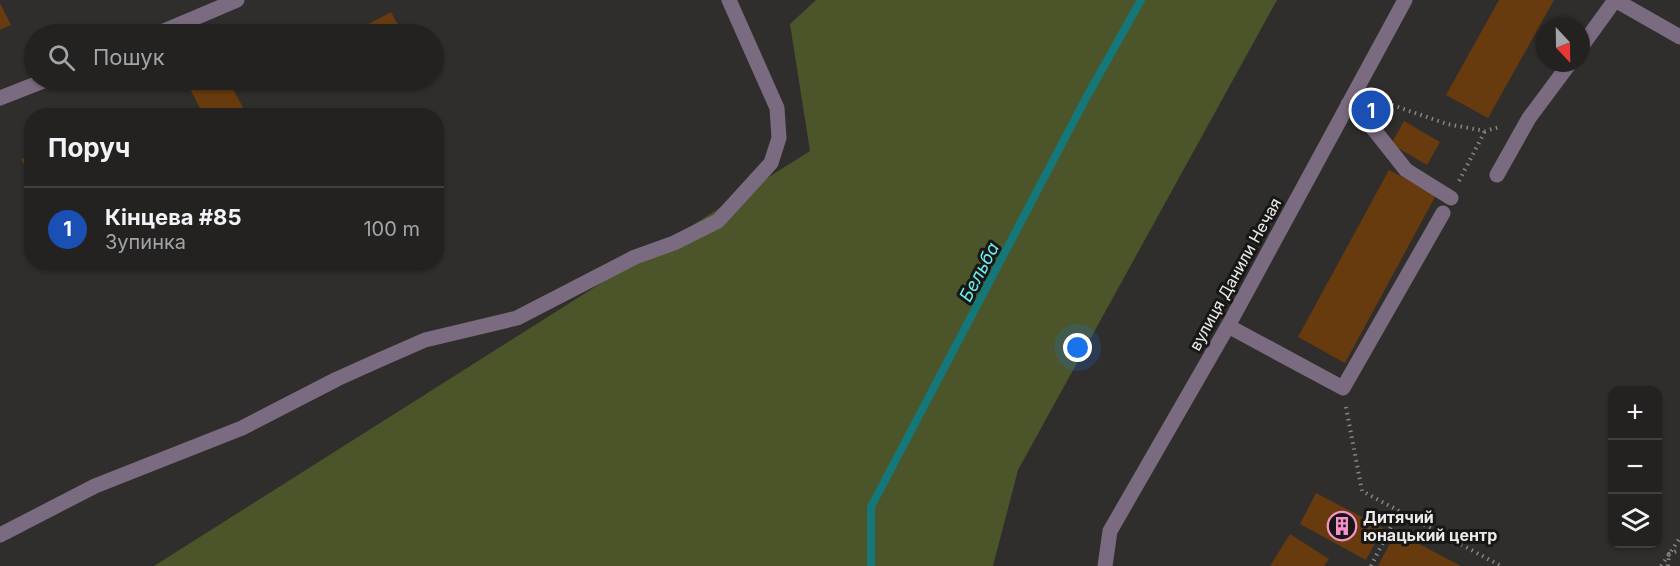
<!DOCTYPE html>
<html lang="uk">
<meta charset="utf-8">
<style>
:root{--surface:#242221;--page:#2c2a2a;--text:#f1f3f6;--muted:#a3a4a5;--line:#413f3f;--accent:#bca0f2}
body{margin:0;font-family:Inter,sans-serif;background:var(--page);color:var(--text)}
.controls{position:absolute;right:18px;bottom:18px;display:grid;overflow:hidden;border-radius:12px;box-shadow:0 2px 4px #0004}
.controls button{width:54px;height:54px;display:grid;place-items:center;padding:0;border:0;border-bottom:2px solid var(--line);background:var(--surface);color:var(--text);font:30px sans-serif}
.compass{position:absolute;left:1536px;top:18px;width:54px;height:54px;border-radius:50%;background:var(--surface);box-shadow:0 2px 4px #0004;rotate:158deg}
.you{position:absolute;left:1078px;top:348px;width:21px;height:21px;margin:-15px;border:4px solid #fff;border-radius:50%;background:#1a73e8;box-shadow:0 0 0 9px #1a73e833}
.badge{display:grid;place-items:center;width:39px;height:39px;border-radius:50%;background:var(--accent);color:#fff;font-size:20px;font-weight:700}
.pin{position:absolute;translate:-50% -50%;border:3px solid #fff;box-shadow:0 2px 6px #0006}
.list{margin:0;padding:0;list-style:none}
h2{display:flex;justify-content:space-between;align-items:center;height:78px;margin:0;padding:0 24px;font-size:26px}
h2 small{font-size:20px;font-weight:400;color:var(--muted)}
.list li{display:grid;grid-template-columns:39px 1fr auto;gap:18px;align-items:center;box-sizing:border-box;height:84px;padding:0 24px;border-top:2px solid var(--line)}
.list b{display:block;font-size:22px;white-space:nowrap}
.list p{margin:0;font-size:20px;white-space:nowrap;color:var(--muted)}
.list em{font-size:20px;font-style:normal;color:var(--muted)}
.icon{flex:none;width:33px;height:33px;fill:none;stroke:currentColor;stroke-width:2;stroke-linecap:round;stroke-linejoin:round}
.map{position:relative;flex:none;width:1680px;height:566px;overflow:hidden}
.search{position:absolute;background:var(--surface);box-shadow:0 2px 4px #0004;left:24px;top:24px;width:420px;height:66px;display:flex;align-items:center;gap:15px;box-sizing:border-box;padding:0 21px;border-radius:33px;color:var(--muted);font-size:22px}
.panel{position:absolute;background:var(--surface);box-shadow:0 2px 4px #0004;left:24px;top:108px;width:420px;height:162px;border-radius:24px}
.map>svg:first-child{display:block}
.green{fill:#4b5529}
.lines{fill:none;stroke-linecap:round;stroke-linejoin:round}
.stream{stroke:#147779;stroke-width:8}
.building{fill:#673b0e}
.path{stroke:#868583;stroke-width:4;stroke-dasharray:1.5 4.5;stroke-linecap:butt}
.minor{stroke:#7b6b80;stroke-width:15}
.labels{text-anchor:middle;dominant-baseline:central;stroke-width:6;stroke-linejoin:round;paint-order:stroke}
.street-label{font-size:16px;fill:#ebeae8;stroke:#171716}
.poi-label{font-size:16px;font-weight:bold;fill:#ebeae8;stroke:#171716;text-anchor:start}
.water-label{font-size:18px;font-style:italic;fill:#6eeef1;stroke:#171716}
</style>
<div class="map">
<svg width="1680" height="566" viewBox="0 0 1680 566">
<rect width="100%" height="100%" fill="#302e2c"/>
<!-- green -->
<path class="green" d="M816 0H1277L1018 470 993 566H154L810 151 790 24Z"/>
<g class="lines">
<!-- stream -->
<path class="stream" d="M871 566V507L1086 98 1141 0"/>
</g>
<!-- building -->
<path class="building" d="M1499 0H1554L1488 118 1446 95Z
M0 3 11 25 0 30Z
M391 12 403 34H368L363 27Z
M197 80H228L245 111 237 116H204L188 85Z
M1404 121 1440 142 1427 165 1391 144Z
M32 154V181L21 159Z
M1389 170 1436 195 1345 363 1298 337Z
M1316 493 1383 528 1366 560 1300 524Z
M1396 532 1461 566H1378Z
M1290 534 1329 559 1324 566H1270Z"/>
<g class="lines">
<!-- path -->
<path class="path" d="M1375 99 1447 124 1485 131 1500 127
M1459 181 1485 131
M1346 407 1362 491 1501 566
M1371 566 1399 511
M1661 566 1680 538
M1668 566 1669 554 1680 550"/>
<!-- minor -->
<path class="minor" d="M1615 0 1680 37
M157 34 237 0
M1581 47 1615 0
M0 98 46 80
M1348 104 1368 122 1406 170 1451 198
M1497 175 1529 118 1570 63
M1228 326 1343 388 1443 213
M0 535 95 486 242 428 337 379 377 361 425 340 517 318 635 257 674 243 718 221 771 163 779 138 777 108 729 0
M1105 566 1110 531 1228 326 1405 0"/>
</g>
<!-- icons -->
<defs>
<g id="building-ring" transform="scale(1.5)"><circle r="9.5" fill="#171716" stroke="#f890ca" stroke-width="1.5"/><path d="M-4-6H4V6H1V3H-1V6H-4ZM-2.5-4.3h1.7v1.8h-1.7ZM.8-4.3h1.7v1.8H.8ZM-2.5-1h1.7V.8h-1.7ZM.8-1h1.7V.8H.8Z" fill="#f890ca"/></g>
</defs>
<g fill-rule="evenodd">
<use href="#building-ring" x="1342" y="526"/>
</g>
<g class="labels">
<!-- street labels -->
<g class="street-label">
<text transform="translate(1235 274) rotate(-61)">вулиця Данили Нечая</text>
</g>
<!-- poi labels -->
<g class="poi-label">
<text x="1363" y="517">Дитячий<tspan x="1363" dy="18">юнацький центр</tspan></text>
</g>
<!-- water labels -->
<g class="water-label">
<text transform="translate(979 272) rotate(-62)">Бельба</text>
</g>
</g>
</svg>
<div class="controls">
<button>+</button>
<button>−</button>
<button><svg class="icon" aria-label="layers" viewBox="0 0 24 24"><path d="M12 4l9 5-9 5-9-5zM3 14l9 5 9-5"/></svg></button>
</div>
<svg class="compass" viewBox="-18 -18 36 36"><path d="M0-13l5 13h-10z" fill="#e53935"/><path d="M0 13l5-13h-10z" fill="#a3a4a5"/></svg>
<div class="you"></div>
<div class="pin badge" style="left:1371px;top:110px;background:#1a4fb4">1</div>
<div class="search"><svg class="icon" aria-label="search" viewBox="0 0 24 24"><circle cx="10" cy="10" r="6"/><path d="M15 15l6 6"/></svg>Пошук</div>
<section class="panel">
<h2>Поруч<small></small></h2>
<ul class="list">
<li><span class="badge" style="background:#1a4fb4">1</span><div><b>Кінцева #85</b><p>Зупинка</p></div><em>100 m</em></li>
</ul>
</section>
</div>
